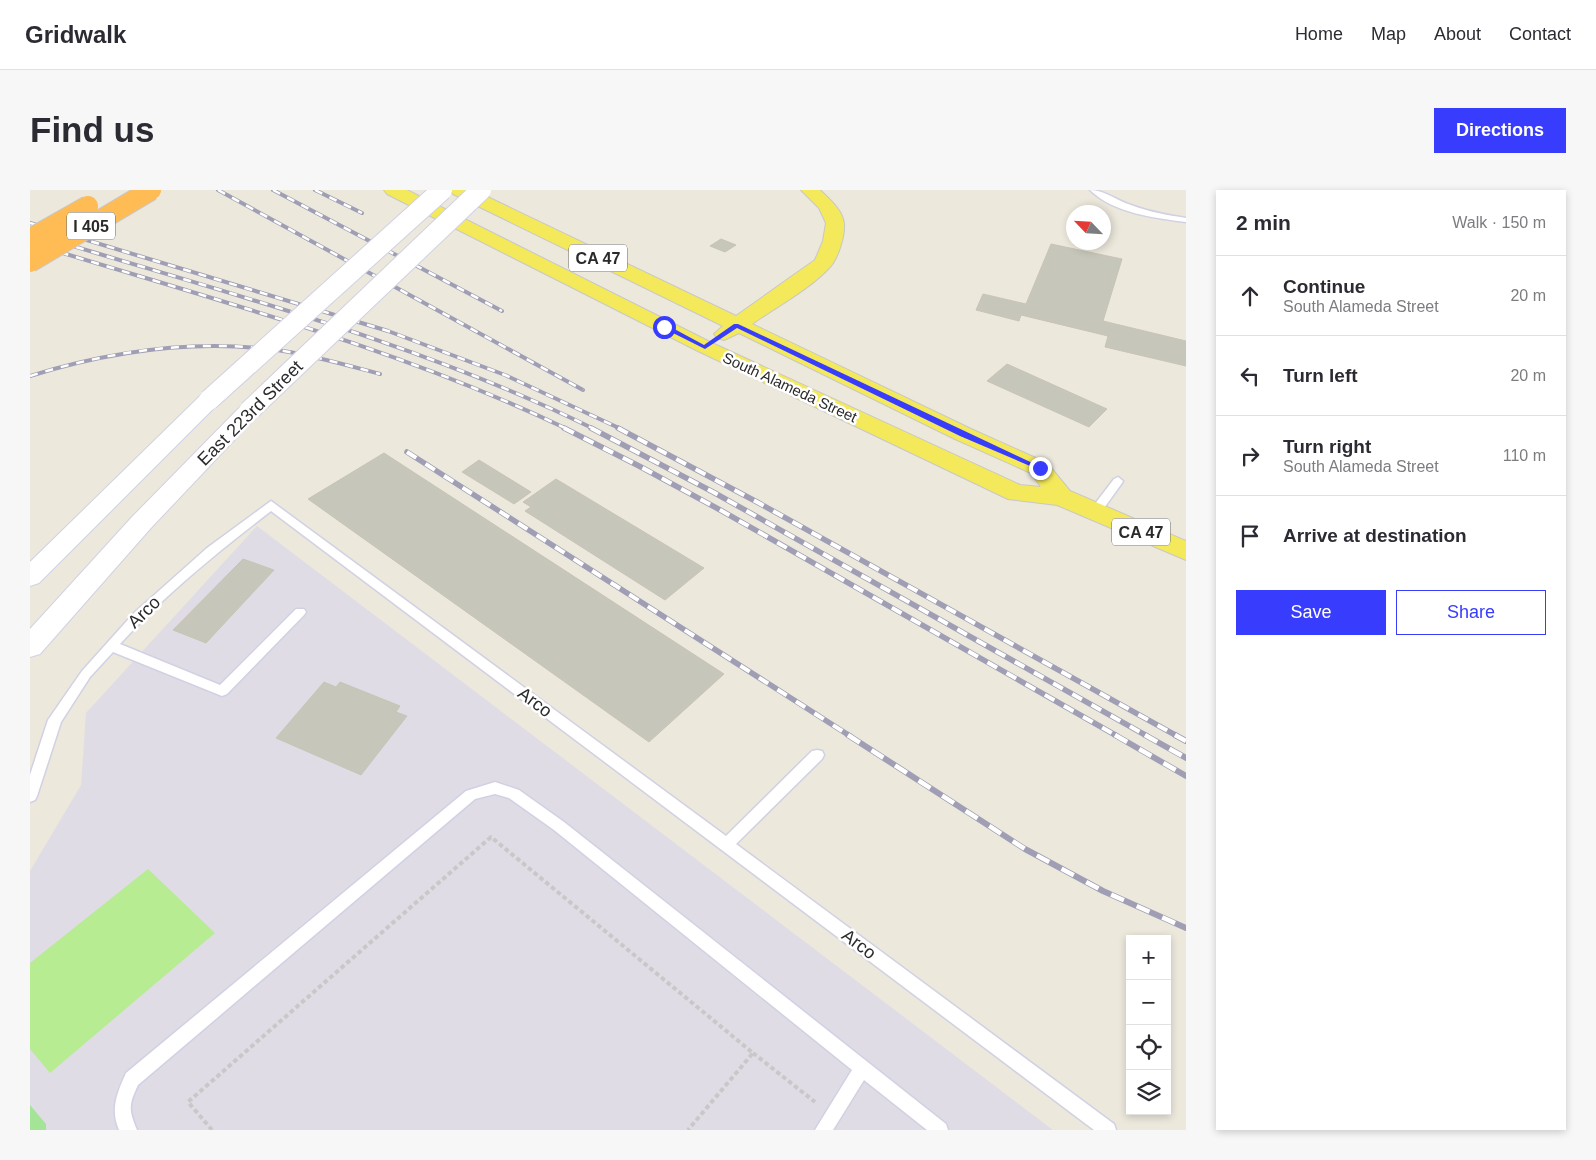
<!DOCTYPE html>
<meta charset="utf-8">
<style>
:root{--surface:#fff;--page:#f7f7f7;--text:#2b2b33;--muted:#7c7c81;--line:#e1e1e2;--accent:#383cfd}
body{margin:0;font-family:Arial,sans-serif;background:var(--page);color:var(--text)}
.controls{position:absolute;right:15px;bottom:15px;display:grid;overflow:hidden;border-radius:0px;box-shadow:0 2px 8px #0003}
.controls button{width:45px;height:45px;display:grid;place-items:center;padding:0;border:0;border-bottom:1px solid var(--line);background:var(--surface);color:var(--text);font:25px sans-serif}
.compass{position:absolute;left:1036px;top:15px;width:45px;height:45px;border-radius:50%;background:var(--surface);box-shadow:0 2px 8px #0003;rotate:295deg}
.stop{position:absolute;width:15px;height:15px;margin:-11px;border:4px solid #383cfd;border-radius:50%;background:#fff}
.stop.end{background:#383cfd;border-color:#fff;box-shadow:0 1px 5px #0008}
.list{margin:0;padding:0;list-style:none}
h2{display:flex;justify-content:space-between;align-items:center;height:65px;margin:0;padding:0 20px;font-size:21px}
h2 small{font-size:16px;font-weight:400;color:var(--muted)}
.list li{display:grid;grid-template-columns:32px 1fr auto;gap:15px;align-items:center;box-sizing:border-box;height:80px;padding:0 20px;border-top:1px solid var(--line)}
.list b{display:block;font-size:19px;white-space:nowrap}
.list p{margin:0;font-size:16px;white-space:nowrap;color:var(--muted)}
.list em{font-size:16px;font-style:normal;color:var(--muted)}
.actions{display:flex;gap:10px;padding:15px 20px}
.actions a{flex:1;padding:11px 0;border:1px solid var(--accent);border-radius:0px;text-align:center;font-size:18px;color:var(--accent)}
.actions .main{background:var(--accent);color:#fff}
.icon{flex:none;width:28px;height:28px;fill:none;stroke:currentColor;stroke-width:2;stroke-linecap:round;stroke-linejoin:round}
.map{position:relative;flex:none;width:1156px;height:940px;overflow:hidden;border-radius:0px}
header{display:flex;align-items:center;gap:30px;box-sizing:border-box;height:70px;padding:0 25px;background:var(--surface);border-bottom:1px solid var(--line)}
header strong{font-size:24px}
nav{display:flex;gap:28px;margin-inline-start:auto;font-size:18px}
.intro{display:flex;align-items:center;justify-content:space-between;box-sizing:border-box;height:120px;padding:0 30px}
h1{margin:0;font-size:35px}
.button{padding:12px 22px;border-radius:0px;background:var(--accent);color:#fff;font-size:18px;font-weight:700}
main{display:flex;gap:30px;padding:0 30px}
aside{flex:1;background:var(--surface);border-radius:0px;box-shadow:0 2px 8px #0003}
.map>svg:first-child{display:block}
.industrial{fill:#e0dce5}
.green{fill:#a4e497}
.pitch{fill:#b7ec92}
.building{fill:#c7c6ba;stroke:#c8c4b5}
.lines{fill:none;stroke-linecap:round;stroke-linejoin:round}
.service-casing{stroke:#d1d1e3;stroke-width:3}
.secondary-casing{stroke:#d1d1e3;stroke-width:2}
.primary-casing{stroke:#c8c8c8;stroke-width:2}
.path{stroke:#c8c8c8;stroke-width:4;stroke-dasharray:4.5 3;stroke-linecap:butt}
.service{fill:#fff;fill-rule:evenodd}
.secondary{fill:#fff;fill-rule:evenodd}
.primary{fill:#f3e95a;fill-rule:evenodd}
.rail-far2-casing{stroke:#9f9eb5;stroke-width:4}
.rail-far1-casing{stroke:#9f9eb5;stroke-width:5.5}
.rail-casing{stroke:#9f9eb5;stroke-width:6}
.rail-far2{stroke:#fff;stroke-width:2.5;stroke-dasharray:8;stroke-linecap:butt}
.rail-far1{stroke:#fff;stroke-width:4;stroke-dasharray:11;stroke-linecap:butt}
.rail{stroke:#fff;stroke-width:4.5;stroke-dasharray:14;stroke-linecap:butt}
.secondary-bridge-casing{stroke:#d1d1e3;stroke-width:22;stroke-linecap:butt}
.motorway-bridge-casing{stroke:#c8c8c8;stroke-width:22;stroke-linecap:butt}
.secondary-bridge{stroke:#fff;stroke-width:20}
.motorway-bridge{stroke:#ffbb54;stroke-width:20}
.route{fill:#383cfd}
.labels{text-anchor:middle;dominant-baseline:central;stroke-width:5;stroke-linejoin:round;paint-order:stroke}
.far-street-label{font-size:15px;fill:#2a2a2a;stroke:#fff}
.shield{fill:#fff;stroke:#6a6a6a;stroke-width:1}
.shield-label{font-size:16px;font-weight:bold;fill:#2a2a2a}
.street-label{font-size:18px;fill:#2a2a2a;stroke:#fff}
</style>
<header>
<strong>Gridwalk</strong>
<nav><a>Home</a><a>Map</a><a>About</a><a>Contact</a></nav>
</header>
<div class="intro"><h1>Find us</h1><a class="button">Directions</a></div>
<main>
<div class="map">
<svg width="1156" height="940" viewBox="0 0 1156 940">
<rect width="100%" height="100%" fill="#ece8dc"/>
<!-- industrial -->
<path class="industrial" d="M227 336 1023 940H0V681L51 595 56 523Z"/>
<!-- green -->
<path class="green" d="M0 915 16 934V940H0Z"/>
<!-- pitch -->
<path class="pitch" d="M118 679 185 743 20 883 0 859V773Z"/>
<!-- building -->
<path class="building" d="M691 49 706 55 695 62 680 56Z
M1021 54 1092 69 1073 131 1156 151V176L1075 157 1078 146 991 125 989 131 946 120 953 104 996 114Z
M977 174 1077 219 1059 237 957 191Z
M354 263 694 484 619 552 278 309Z
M449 270 501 302 484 314 432 282Z
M526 289 674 378 635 410 495 321 501 317 493 312Z
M213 369 244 380 176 453 143 440Z
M294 492 306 497 310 492 370 516 366 522 377 526 331 585 246 548Z"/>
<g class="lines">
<!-- service casing -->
<g class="service-casing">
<path id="service" d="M1060 0C1075 0 1087 11 1101 15 1119 22 1137 25 1156 28V32C1125 28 1083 23 1060 0Z
M1088 287 1093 291 1092 293 1069 325H1061L1059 322 1061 319 1084 289Z
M241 311 696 646 782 561 787 560 792 561 794 565 792 569 706 654 1084 934 1086 940H1064L241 321C188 362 135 404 90 454L190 495 266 419H274L276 422 274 425 197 504 192 506 83 462 60 487 31 532 7 606 5 610 0 612V585L18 530 52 481 104 423 177 358Z
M465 592 489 600 534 632 916 934 918 940H897L834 890 803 940H785L822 880 524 640 479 608 465 604 445 609 108 895C98 916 99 920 107 940H89C80 919 87 903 96 883L436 601Z"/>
</g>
<!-- secondary casing -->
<g class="secondary-casing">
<path id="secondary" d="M179 203 187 205 190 210 187 215 9 393 0 396V372L171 205Z
M219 214 227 216 230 221 227 226 120 339 10 464 0 467V439L102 327 211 216Z"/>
</g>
<!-- primary casing -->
<g class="primary-casing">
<path id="primary" d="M354 0H377L682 153 990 295 1011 297 1001 283 925 249 709 143 694 150 687 148 684 144 693 136 423 4 420 0H443L706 126 785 70 793 51 796 33 789 18 771 0H790C799 9 813 20 814 34 815 46 808 68 800 77 780 99 746 117 722 134L941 239 1017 273 1040 301 1156 351V370L1027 315 978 309 668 161 357 4Z"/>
</g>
<!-- path -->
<path class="path" d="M723 863 785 912
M182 940 158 912 461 647 723 863 658 940"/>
<!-- service -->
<use href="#service" class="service"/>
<!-- secondary -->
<use href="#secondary" class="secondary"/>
<!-- primary -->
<use href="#primary" class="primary"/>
<!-- rail-far2 casing -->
<g class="rail-far2-casing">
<path id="rail-far2" d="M188 0 553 200
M243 0 472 121
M285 0 332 23
M0 33 358 141 475 185 591 239
M0 43C191 102 384 150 564 239
M0 53C181 109 366 157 537 239
M0 186C81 161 162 149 247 160 282 165 316 175 350 184"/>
</g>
<!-- rail-far1 casing -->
<g class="rail-far1-casing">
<path id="rail-far1" d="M534 238 609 276 692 321 1087 546
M561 238 683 302 1117 546
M588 238 727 312 1147 546
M377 262 820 546"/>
</g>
<!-- rail casing -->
<g class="rail-casing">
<path id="rail" d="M818 545 995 659 1073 701 1156 738
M1085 545 1156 586
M1115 545 1156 568
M1145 545 1156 551"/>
</g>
<!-- rail-far2 -->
<use href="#rail-far2" class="rail-far2"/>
<!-- rail-far1 -->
<use href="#rail-far1" class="rail-far1"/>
<!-- rail -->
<use href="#rail" class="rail"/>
<!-- secondary-bridge casing -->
<g class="secondary-bridge-casing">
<path id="secondary-bridge" d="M179 210 412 0
M219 221 451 0"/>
</g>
<!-- motorway-bridge casing -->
<g class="motorway-bridge-casing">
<path id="motorway-bridge" d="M0 49 58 16
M0 72 121 0"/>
</g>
<!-- secondary-bridge -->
<use href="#secondary-bridge" class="secondary-bridge"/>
<!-- motorway-bridge -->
<use href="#motorway-bridge" class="motorway-bridge"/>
</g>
<!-- route -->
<path class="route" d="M704 134H708L1013 278 1007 279 930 246 707 138 675 159 631 137 637 135 674 155Z"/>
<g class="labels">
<!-- far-street labels -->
<g class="far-street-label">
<text transform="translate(760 197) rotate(25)">South Alameda Street</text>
</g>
<!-- shield labels -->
<g class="shield">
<rect x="37" y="22.5" width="48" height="27" rx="4"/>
<rect x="539" y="54.5" width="58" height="27" rx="4"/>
<rect x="1082" y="328.5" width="58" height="27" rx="4"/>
</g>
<g class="shield-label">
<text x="61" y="36">I 405</text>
<text x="568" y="68">CA 47</text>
<text x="1111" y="342">CA 47</text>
</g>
<!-- street labels -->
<g class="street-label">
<text transform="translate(220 223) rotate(-45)">East 223rd Street</text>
<text transform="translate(114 422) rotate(-44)">Arco</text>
<text transform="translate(505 512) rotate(37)">Arco</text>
<text transform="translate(829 754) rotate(37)">Arco</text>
</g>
</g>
</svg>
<div class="controls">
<button>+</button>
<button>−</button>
<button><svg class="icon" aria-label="locate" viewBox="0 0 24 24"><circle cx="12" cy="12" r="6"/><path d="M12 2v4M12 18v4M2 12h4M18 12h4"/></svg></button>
<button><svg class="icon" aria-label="layers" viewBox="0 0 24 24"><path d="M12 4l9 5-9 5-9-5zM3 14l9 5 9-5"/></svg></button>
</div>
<svg class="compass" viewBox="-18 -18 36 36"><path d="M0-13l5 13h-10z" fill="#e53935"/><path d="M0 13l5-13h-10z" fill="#7c7c81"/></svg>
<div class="stop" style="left:634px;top:137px"></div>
<div class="stop end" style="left:1010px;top:278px"></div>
</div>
<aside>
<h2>2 min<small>Walk · 150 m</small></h2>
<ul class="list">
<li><svg class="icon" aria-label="ahead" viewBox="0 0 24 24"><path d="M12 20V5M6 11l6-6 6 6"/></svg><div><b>Continue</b><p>South Alameda Street</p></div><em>20 m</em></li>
<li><svg class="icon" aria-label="left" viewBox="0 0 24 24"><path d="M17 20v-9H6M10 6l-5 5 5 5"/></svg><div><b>Turn left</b></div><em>20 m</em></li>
<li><svg class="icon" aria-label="right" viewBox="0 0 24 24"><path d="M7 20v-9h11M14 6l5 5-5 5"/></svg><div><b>Turn right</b><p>South Alameda Street</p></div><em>110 m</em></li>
<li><svg class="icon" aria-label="arrive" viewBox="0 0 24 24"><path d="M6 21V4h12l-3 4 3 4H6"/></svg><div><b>Arrive at destination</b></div></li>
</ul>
<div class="actions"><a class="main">Save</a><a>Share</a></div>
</aside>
</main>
